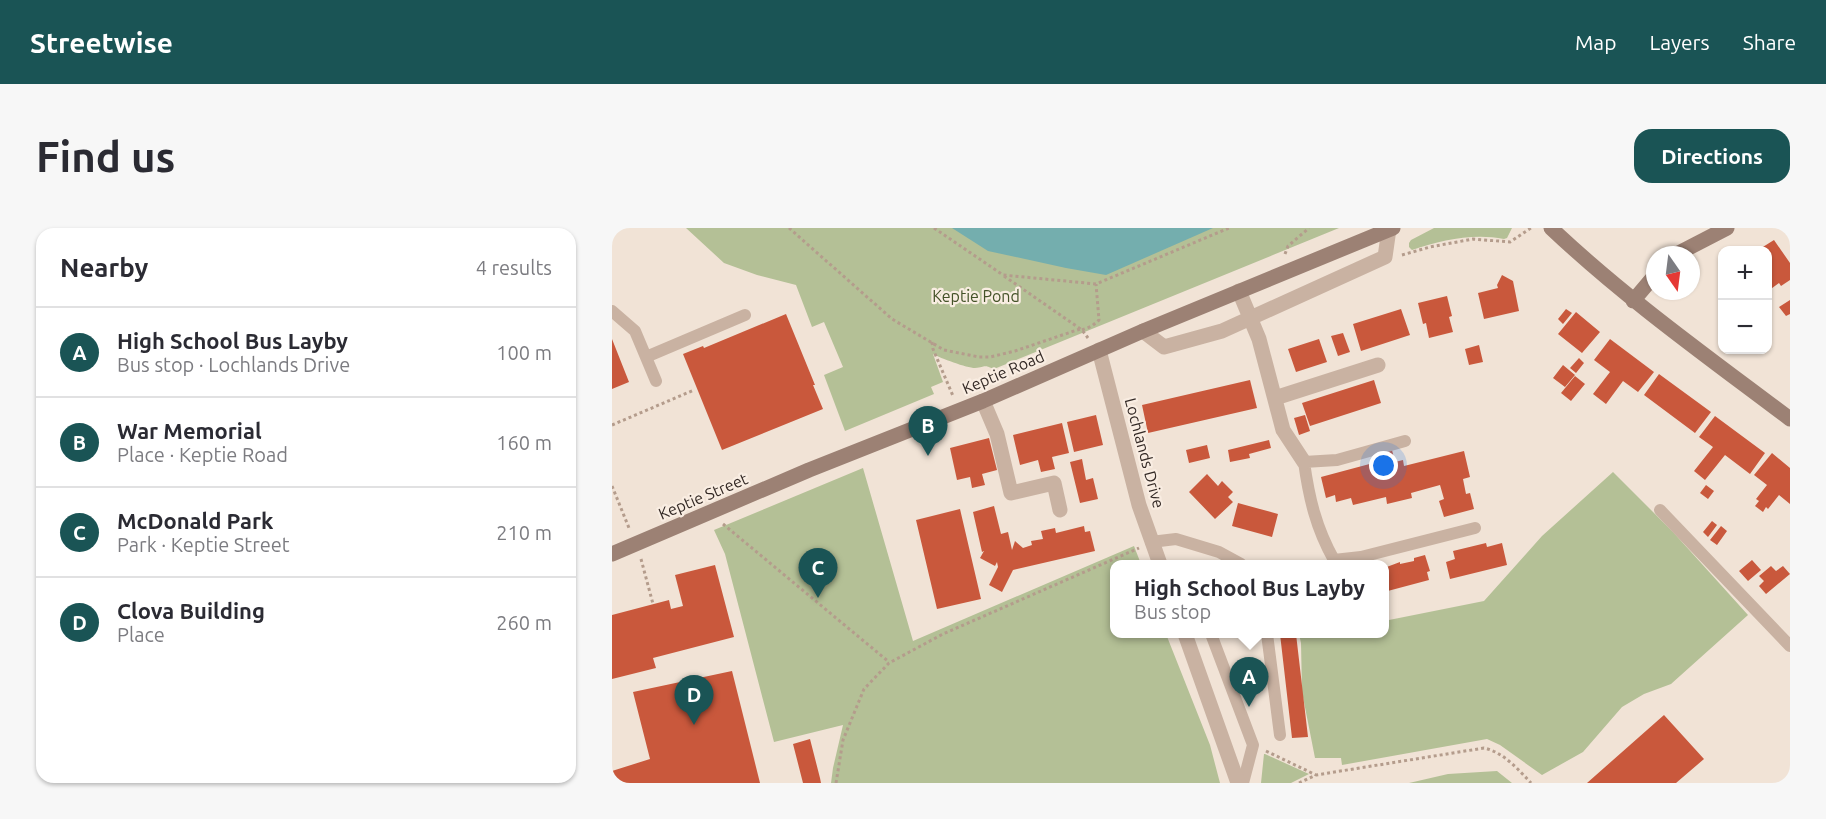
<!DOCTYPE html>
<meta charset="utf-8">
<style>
:root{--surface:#fff;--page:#f7f7f7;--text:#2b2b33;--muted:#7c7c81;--line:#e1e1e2;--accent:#1a5455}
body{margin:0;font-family:Ubuntu,sans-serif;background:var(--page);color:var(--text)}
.controls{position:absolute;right:18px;top:18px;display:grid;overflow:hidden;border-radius:12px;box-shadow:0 2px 4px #0004}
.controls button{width:54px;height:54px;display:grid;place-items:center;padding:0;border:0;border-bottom:2px solid var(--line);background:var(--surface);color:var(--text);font:30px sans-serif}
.compass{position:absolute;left:1034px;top:18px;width:54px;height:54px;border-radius:50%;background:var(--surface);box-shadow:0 2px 4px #0004;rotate:166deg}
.you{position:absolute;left:772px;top:238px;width:21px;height:21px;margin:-15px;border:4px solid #fff;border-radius:50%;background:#1a73e8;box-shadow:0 0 0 9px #1a73e833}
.badge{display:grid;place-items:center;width:39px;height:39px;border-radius:50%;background:var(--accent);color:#fff;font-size:20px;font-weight:700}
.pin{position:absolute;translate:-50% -50px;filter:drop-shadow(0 2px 3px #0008)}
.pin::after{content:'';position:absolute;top:32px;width:21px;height:18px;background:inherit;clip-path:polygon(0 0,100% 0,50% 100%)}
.popup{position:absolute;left:498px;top:332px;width:279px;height:78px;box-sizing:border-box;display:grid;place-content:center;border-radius:12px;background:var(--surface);filter:drop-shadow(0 2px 4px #0005);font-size:20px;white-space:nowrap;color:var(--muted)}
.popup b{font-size:22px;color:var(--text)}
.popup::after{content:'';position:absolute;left:50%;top:100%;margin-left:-12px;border:12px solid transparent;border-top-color:var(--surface)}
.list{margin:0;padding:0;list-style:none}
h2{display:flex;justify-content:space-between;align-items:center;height:78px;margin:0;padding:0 24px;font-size:26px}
h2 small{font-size:20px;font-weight:400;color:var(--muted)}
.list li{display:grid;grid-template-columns:39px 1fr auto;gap:18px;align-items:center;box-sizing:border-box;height:90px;padding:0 24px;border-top:2px solid var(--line)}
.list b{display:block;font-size:22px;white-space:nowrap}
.list p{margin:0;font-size:20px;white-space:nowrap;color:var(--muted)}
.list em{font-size:20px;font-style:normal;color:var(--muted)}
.map{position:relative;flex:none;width:1178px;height:555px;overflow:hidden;border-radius:18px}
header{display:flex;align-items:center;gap:36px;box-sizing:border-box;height:84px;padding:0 30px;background:var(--accent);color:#fff}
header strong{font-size:28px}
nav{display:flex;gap:33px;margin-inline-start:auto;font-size:21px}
.intro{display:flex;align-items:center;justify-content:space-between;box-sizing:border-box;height:144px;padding:0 36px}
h1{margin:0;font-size:42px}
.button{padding:15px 27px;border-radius:18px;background:var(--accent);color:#fff;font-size:21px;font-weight:700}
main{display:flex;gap:36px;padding:0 36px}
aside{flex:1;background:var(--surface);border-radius:18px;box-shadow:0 2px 4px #0004}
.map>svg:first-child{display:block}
.green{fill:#b4c096}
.water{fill:#74aeae}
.building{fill:#c9583c}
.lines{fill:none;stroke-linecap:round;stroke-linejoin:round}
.path{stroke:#b49c8c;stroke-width:3;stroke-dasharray:3 3;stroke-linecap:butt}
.service{stroke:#c9b2a2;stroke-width:12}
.minor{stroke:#c9b2a2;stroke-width:15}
.secondary{stroke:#9c8174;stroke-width:15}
.labels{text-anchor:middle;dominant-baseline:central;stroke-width:4.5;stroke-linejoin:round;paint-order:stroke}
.park-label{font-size:16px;fill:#445228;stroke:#f9ede2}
.street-label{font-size:16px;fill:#332925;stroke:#f9ede2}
</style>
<header>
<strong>Streetwise</strong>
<nav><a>Map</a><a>Layers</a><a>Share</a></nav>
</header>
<div class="intro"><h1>Find us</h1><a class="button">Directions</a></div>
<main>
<aside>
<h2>Nearby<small>4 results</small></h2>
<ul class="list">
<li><span class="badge">A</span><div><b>High School Bus Layby</b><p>Bus stop · Lochlands Drive</p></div><em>100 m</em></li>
<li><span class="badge">B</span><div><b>War Memorial</b><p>Place · Keptie Road</p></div><em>160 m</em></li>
<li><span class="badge">C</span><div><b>McDonald Park</b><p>Park · Keptie Street</p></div><em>210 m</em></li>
<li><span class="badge">D</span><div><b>Clova Building</b><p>Place</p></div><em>260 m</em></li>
</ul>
</aside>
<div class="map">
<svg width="1178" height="555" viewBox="0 0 1178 555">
<rect width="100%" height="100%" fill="#f1e3d6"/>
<!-- green -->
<path class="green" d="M74 0H727L382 141C370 136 374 139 363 140 355 140 328 130 321 126L331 154 319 159 322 166 233 203 212 147 231 139 212 94 200 99 184 57 145 47 112 35Z
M822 0H900L895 10 892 11C861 5 830 12 800 22L797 19V15L799 12Z
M251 240 301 413 522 318 529 336H502V406H554L598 517 608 555H219L221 540 231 497 162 514 113 326 102 302Z
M1001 244 1061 304 1136 387 1059 456 1032 466 1010 479 971 524 930 547 888 517 875 511 730 537 729 530H703L690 464 689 415 687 406H772V393L872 373 930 308Z
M652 526H653L697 546 679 555H649Z
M885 543 900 555H797L836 546Z"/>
<!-- water -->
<path class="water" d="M340 0H601L494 47 454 40 376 23Z"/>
<!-- building -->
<path class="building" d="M1162 12 1178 35V52L1169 58 1167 55 1156 63V22H1146Z
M890 47 901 53 907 83 872 91 866 65 886 60 885 57Z
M835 68 840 88 837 89 841 104 817 110 814 95 811 96 806 75Z
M1178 72V86L1174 88 1167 79Z
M789 81 798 107 749 123 741 96Z
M954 81 960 85 951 96 946 91Z
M964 84 988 104 970 125 946 106Z
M174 86 203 157H201L211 181 110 222 71 126 91 118 92 120Z
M731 105 738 124 726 128 719 108Z
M0 111 17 154 0 161Z
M707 111 715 134 684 144 676 121Z
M998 111 1042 144 1026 164 1011 153 994 176 981 166 998 144 982 132Z
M867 117 871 134 857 137 853 121Z
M967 130 972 135 964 145 958 140Z
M951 137 963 147 953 159 941 150Z
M1047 146 1099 184 1083 205 1032 167Z
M963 148 973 156 959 173 949 165Z
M638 152 645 180 536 205 530 177Z
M762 152 769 175 698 198 690 175Z
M484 187 491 217 462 224 455 194Z
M693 187 698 203 687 207 682 190Z
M1103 188 1153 225 1138 246 1113 227 1093 252 1082 243 1101 219 1087 209Z
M450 195 457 225 440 229 443 241 429 244 426 232 408 237 401 207Z
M377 210 385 242 370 246 373 257 360 260 358 249 345 252 338 220Z
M657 212 659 220 637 226 638 230 618 234 616 222Z
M595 217 598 230 577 235 574 222Z
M780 222 783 234 791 232 792 238 852 223 858 249 851 251 854 266 858 265 862 281 832 289 827 273 832 271 828 257 799 265 800 270 775 276 774 269 741 277 739 270 724 274 723 267 714 270 709 249 765 234 763 226Z
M1160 225 1178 240V276L1167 267 1156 281 1154 279 1151 284 1143 278 1147 273 1144 271 1155 257 1142 247Z
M470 231 474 252 481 250 486 271 468 275 458 234Z
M595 246 606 258 610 253 621 264 616 269 621 274 603 291 577 264Z
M1094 257 1102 263 1096 271 1088 265Z
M626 275 666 286 660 309 620 298Z
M382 278 389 306 396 304 400 322 403 313 411 320 420 317 419 313 431 311 429 303 443 300 444 305 472 298 473 304 478 303 483 323 401 342 390 364 377 357 386 339 385 334 383 338 368 330 372 323 370 324 361 284Z
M348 281 369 371 325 381 304 292Z
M1100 293 1105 297 1096 309 1091 304Z
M1109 298 1115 303 1105 317 1098 312Z
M874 315 875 319 890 315 895 337 838 351 834 334 843 331 841 323Z
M813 327 818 343 815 344 817 352 772 364V340L788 334V336L802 333V330Z
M1140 332 1149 342 1136 353 1127 343Z
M103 337 122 409 41 430 44 440 0 451V387L57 372 59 381 71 378 63 347Z
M1159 338 1164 343 1171 338 1178 346 1154 366 1147 358 1152 353 1147 348Z
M668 406H684L696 509 680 510Z
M120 443 148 555H0V543L38 531 21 464Z
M1052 487 1092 531 1064 555H975Z
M198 511 208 550 209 555H191L181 516Z"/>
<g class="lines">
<!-- path -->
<path class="path" d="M177 0 280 91 332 122 367 129H378L403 123 468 101
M322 0 391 47 484 56 617 0
M673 26 676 18 697 0
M790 27 818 19 861 11 898 14 919 0
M392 48 470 102 476 110
M470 102 480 98 487 92 484 56
M320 114 321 121 341 168
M0 197 82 162
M0 258 17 300
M111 296 277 434
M29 331 41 376
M654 523 704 547
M224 555 231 512 252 461 277 435 331 406 527 320
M687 555 704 547 872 520C891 524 906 541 919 555"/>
<!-- service -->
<path class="service" d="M0 83 23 103 44 153
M34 129 133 87
M793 213 725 232 692 234C697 270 704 300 722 332L749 329 863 300
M1048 282 1178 418
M539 314 564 311 607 324 629 336
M599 406 641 517 631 555
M655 406 668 507"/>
<!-- minor -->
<path class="minor" d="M627 63 647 111 671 202 692 234
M531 103 552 119 610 103 773 29 777 1
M487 122 527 277 548 336
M663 170 766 137
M371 173 385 206 399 265 442 255 448 282
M573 406 626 555"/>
<!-- secondary -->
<path class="secondary" d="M939 0C1013 70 1096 129 1178 191
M1063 27 1115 0
M1021 73 1043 47
M0 326 197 242 371 173 531 103 781 0"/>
</g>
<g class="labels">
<!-- park labels -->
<g class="park-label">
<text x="364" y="68">Keptie Pond</text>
</g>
<!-- street labels -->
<g class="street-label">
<text transform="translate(391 144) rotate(-23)">Keptie Road</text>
<text transform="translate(533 225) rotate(75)">Lochlands Drive</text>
<text transform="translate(91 268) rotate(-23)">Keptie Street</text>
</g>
</g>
</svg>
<div class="controls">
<button>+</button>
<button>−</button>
</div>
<svg class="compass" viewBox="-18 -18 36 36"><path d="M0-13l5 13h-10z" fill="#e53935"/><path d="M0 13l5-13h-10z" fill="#7c7c81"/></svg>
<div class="you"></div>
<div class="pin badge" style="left:637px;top:479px">A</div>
<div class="popup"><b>High School Bus Layby</b>Bus stop</div>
<div class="pin badge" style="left:316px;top:228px">B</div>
<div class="pin badge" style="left:206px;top:370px">C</div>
<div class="pin badge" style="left:82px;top:497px">D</div>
</div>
</main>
